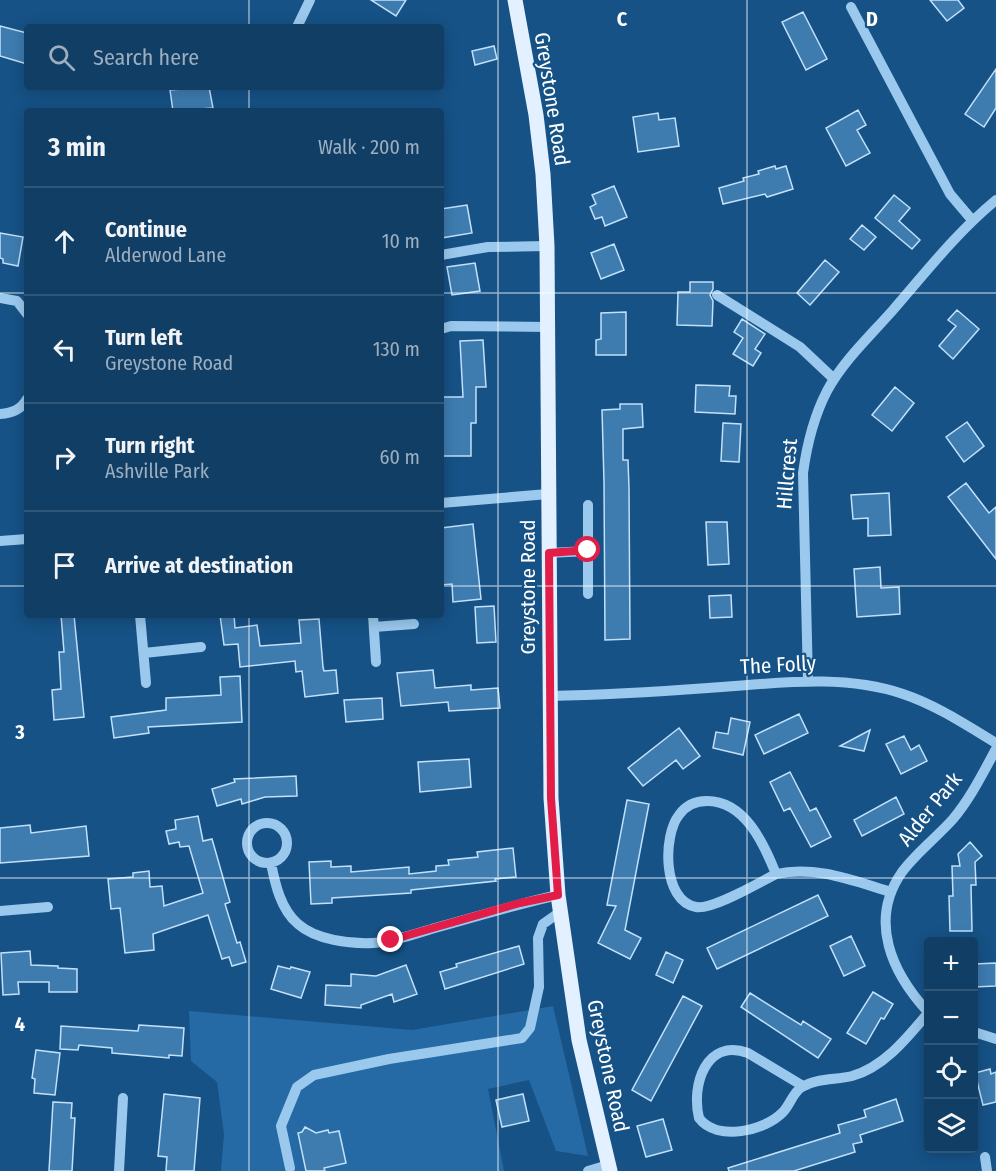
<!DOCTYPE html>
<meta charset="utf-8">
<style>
:root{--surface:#103e64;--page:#19456a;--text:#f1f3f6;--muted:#9caebf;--line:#305778}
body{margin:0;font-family:"Fira Sans Condensed",sans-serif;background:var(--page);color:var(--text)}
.controls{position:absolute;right:18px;bottom:18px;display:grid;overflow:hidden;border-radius:6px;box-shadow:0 3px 15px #0003}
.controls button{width:54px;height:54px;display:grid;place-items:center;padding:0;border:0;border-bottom:2px solid var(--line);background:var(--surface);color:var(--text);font:30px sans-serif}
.stop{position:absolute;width:18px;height:18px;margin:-14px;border:4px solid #e11d48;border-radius:50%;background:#fff}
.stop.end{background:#e11d48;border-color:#fff;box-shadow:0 2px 6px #0008}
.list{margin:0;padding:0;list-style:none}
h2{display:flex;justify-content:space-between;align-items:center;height:78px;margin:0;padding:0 24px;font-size:26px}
h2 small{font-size:20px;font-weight:400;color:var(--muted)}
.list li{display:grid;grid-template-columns:39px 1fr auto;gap:18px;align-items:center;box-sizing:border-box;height:108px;padding:0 24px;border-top:2px solid var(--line)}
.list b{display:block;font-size:22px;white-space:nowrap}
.list p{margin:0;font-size:20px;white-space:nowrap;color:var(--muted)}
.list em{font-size:20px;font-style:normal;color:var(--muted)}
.icon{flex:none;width:33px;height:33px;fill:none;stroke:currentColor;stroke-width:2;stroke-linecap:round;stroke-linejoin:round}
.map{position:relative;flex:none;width:996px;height:1171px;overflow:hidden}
.search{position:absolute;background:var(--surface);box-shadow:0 3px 15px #0003;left:24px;top:24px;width:420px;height:66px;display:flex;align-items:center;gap:15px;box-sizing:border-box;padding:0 21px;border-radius:6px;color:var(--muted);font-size:22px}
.panel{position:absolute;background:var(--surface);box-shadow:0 3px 15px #0003;left:24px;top:108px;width:420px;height:510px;border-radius:6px}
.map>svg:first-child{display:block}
.green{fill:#256aa4}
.building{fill:#3e7cb0;stroke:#c1e0fa;stroke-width:1.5}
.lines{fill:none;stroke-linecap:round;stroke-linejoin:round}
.minor{stroke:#9bc9ee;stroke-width:10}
.major{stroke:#e2f0ff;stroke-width:15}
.route{stroke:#e11d48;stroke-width:8}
.grid{fill:none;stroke:#fff;stroke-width:1.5;stroke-opacity:0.55}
.labels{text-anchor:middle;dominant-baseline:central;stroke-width:4.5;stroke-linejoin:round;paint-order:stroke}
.street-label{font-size:21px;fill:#fff;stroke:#165286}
.grid-label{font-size:20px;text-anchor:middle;font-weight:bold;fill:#fff;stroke:#165286;stroke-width:4.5;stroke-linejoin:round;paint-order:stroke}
</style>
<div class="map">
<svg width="996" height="1171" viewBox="0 0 996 1171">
<rect width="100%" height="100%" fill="#165286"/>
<!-- green -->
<path class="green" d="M553 1006 588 1156 556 1151 529 1080 488 1089 504 1171H221L224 1134 217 1082 191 1061 189 1011 412 1030Z"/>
<!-- building -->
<path class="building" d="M371 0H406L396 16Z
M930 0H958L964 8 947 21Z
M803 12 827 59 806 70 782 22Z
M0 26 27 33V64L0 56Z
M494 46 497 59 475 65 472 51Z
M996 69V108L984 127 965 114Z
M181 87H209L213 108 173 111 170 90 181 89Z
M858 110 866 125 857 130 870 153 846 166 826 128Z
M658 113 659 120 675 118 679 146 638 152 633 117Z
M775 166 776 169 786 166 793 189 767 197 765 194 723 204 719 188 744 181 743 178 759 174 758 171Z
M614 186 627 217 605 226 602 217 595 219 590 207 596 204 592 195Z
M894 195 910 208 899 221 920 240 912 249 875 218Z
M467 205 472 233 441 238V209Z
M862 225 876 237 864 250 850 239Z
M0 233 23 237 18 266 3 263V259L0 258Z
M614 244 624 270 601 279 591 253Z
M825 260 839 272 810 305 797 293Z
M475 263 480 291 452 295 447 267Z
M690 282H713V289L710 295 713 301 712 326 677 325 678 292H690Z
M957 310 979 329 953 359 939 346 956 326 948 320Z
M626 312V355H596V340L601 339V313Z
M742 319 765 334 755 349 761 353 753 366 733 354 743 338 734 332Z
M483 340 486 387H476V423H471V456H442V397H463L460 341Z
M696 385 730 386 729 396H736L735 414 695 412Z
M895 387 914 403 892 431 872 415Z
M620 404H642L643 427 623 429V460H628L629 488 630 639 605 640 604 482 602 410 620 409Z
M967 422 984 446 964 462 946 437Z
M723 423 741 424 739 462 721 461Z
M966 483 989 513 996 507V559L948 497Z
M889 493 891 535 868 536V518L853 519 851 495Z
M706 522H727L729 564 708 565Z
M473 524 481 599 453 602 452 584 441 585V528Z
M880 567 881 588 899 587 900 614 857 617 854 569Z
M731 595 732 617 710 618 709 596Z
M494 606 496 642 477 643 475 607Z
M61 615H74L84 717 54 720 52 690 61 689 59 652H64Z
M220 615H234L235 628 257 625 260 646 301 643 299 620 319 619 323 667 324 671 336 670 338 693 305 697 302 671 296 672 295 661 240 667 238 644 224 645Z
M433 670 435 688 471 685V690L498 688 500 708 449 711 448 702 401 706 397 673Z
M240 676 242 722 148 727 149 733 114 738 111 717 166 710V698L221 695 220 677Z
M382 698 383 719 346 722 344 700Z
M799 714 808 733 764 754 755 735Z
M731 718 750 722 743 755 713 748 716 732 728 734Z
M679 728 700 756 683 769 676 760 643 786 628 768Z
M870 730 864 751 840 746Z
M904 736 911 750 919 745 927 761 901 774 886 744Z
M469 759 471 787 420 792 418 762Z
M790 772 810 811 816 808 831 837 811 847 790 808 784 811 770 782Z
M296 776 297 796 265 797 242 804 241 799 217 806 212 789 235 782 234 779Z
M896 797 904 814 862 836 854 820Z
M627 800 649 804 625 930 641 938 630 959 598 943 616 906 607 905Z
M198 816 203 841 212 839 230 902 225 904 237 943 240 942 246 962 232 966 229 957 222 959 208 915 153 934 154 950 125 953 120 908 111 909 108 879 133 877V873L149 871 150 887 162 886 164 906 203 893 189 846 180 847 179 842 169 844 166 831 176 829 175 820Z
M30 825 31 833 86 826 89 856 0 863V828Z
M970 842 982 856 975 862 976 885H971L972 931H950L949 896H953L952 866H960L958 854Z
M513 848 516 877 495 879 496 881 411 890V893L332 898V903L311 904 309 862 331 861V867L351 866V872L409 867V874L436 871V866L449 865 448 860 478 857 477 852Z
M818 895 828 916 717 969 707 948Z
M851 936 865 966 844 976 830 946Z
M519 946 524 964 445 989 440 972 457 967 456 964Z
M30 951 31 965 58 966V968L77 969V992H49V982H18L19 994 3 995 1 953Z
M666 952 683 960 673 983 656 975Z
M996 963V986L974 987V964Z
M406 965 417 994 394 1002 392 994 361 1005V1008L325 1005 326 985 351 986V974L376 976Z
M278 966 290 969 291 967 310 972 301 998 271 989Z
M873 992 893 1004 884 1019 881 1018 866 1044 847 1033Z
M750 993 801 1025 803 1021 831 1039 818 1058 741 1007Z
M683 996 702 1006 651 1101 632 1090Z
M139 1025 184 1028 182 1056 169 1055V1058L112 1053V1048L79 1045 78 1050 60 1049 61 1026 138 1031Z
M36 1050 60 1053 55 1095 34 1093 35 1079 32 1078Z
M990 1069 991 1074 996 1072V1102L983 1105 975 1073Z
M164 1094 200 1098 194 1171H166L167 1157 158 1156Z
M523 1094 529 1121 502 1127 496 1100Z
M896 1099 903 1121 860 1135 862 1142 853 1144 855 1152 794 1171H729L728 1168 840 1133 838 1125 866 1117 864 1110Z
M53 1102 72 1103 71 1118H75L72 1171H49Z
M663 1119 672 1150 646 1157 637 1126Z
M305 1127 316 1133 328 1130 329 1133 339 1131 346 1163 324 1168 325 1171H306L298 1133 302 1132Z"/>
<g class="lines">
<!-- minor -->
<path class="minor" d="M851 7 950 194 972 220
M297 27 310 0
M441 255 488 247 547 246
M717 295 800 347 834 379
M0 298 17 301 27 314
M441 329 451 326 548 327
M0 414C12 413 21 410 27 399
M441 503 548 494
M588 505V594
M0 541 27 539
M549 553 588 551
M140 615 146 683
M373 615 376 662
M374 627 414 624
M144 653 201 647
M808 681 803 473C807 444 813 418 827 391 843 361 871 335 893 310 926 272 957 232 996 200
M549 696C602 695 655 692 708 688 772 684 840 673 903 694 936 705 966 725 996 743
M247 843a20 20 0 1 1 40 0a20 20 0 1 1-40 0Z
M271 863C275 884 281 910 298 924 316 940 350 944 373 943 393 942 415 934 435 928 476 917 517 904 558 895
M776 874C760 882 713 910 696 907 662 901 663 835 679 815 686 805 695 801 707 801 745 801 764 844 776 874 815 865 854 881 891 892
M0 911 48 907
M928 1012C892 973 868 921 902 872 916 853 937 837 953 819 970 799 983 773 996 749
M974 1032 996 1039
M803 1086 748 1053C706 1038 691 1085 699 1118 717 1142 765 1131 783 1112 790 1105 793 1092 802 1087 817 1078 836 1080 852 1076 884 1067 907 1038 928 1013
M985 1157 987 1171
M290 1168 281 1126 297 1087 314 1075 389 1059 522 1038 530 1028 539 987 538 938 543 924 560 912
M119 1171 123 1098
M588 1171 608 1165"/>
<!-- major -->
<path class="major" d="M515 0 536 115 543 174 547 246 551 798 558 895 579 1040 610 1171"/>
</g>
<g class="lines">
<!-- route -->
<path class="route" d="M391 940 520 903 558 895 551 798 549 553 588 550"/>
</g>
<!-- grid -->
<path class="grid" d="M249 0V27M498 0V1171M747 0V1171M249 87V111M0 293H27M441 293H996M0 586H27M441 586H996M249 615V1171M0 878H996"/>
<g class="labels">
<!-- street labels -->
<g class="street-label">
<text transform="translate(552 99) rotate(81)">Greystone Road</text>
<text transform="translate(787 474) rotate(-85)">Hillcrest</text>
<text transform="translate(528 587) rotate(-90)">Greystone Road</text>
<text transform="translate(778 665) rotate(-3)">The Folly</text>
<text transform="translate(930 809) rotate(-51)">Alder Park</text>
<text transform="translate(608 1066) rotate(78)">Greystone Road</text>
</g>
</g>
<g class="grid-label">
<text x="622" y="26">C</text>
<text x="872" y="26">D</text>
<text x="20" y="739">3</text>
<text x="20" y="1031">4</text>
</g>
</svg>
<div class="controls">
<button>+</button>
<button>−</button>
<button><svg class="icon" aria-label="locate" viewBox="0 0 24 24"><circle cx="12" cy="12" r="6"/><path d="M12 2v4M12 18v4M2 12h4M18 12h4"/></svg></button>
<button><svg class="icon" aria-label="layers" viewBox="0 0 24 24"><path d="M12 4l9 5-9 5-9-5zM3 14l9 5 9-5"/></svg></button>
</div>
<div class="stop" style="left:588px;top:550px"></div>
<div class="stop end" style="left:391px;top:940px"></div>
<div class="search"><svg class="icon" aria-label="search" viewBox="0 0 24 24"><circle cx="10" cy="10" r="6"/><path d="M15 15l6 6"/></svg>Search here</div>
<section class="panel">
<h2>3 min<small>Walk · 200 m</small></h2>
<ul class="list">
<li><svg class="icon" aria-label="ahead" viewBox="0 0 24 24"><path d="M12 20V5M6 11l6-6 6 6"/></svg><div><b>Continue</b><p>Alderwod Lane</p></div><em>10 m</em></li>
<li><svg class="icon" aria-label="left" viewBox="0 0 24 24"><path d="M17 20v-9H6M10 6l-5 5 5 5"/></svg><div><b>Turn left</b><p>Greystone Road</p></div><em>130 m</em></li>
<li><svg class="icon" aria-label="right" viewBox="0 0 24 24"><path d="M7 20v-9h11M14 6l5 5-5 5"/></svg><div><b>Turn right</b><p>Ashville Park</p></div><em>60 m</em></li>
<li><svg class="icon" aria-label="arrive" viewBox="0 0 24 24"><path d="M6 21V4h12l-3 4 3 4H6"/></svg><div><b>Arrive at destination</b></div></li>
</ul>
</section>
</div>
